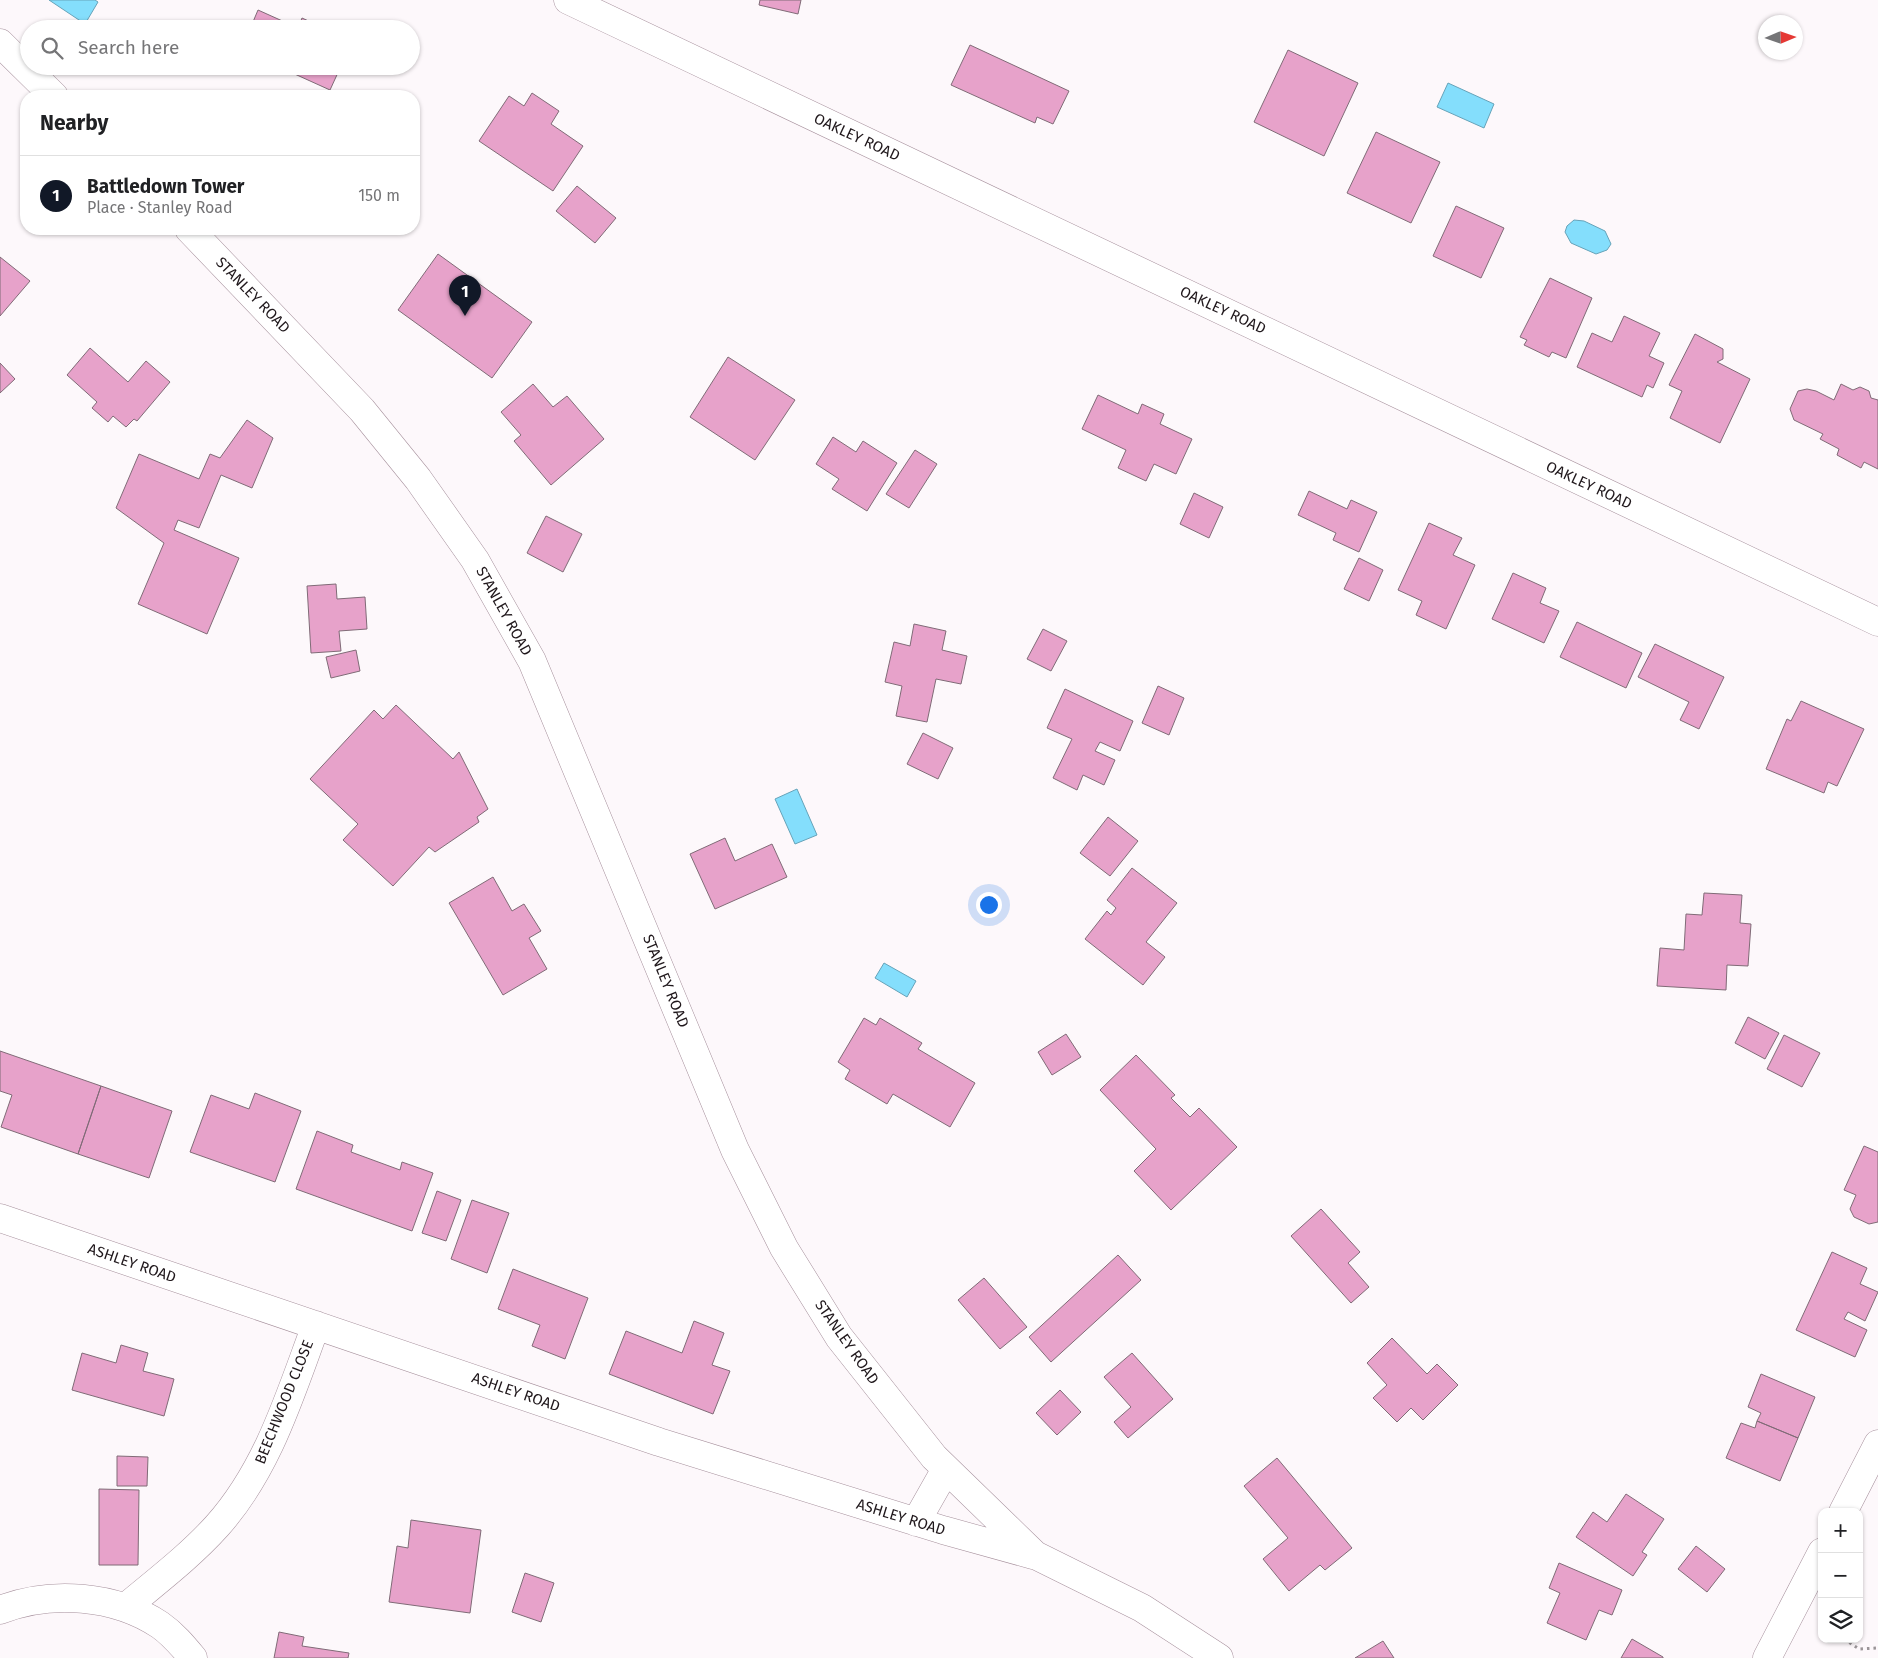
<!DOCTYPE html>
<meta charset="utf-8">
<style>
:root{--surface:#fff;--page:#f6f6f6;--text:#202124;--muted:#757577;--line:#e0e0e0;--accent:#111827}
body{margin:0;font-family:"Fira Sans",sans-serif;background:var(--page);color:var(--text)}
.controls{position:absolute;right:15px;bottom:15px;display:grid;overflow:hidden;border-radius:10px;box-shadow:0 1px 4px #0004}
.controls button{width:45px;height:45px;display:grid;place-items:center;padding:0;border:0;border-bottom:1px solid var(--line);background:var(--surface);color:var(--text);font:25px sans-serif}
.compass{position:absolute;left:1758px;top:15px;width:45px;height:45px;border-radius:50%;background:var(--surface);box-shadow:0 1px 4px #0004;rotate:88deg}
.you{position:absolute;left:988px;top:904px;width:18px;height:18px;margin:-12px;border:4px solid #fff;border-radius:50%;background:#1a73e8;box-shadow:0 0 0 8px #1a73e833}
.badge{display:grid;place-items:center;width:32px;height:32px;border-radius:50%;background:var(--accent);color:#fff;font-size:16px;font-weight:700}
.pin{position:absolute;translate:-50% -41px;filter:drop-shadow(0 1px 2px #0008)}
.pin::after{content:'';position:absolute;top:26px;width:18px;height:15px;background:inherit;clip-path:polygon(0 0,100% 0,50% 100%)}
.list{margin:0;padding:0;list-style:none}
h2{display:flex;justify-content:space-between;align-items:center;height:65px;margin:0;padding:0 20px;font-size:21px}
h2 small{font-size:16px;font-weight:400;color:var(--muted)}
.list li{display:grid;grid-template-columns:32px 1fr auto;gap:15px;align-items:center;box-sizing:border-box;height:80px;padding:0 20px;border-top:1px solid var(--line)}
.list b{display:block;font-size:19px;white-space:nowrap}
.list p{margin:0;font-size:16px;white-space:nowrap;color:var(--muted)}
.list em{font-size:16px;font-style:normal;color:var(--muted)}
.icon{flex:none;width:28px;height:28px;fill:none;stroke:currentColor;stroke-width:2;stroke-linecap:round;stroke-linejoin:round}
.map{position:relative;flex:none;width:1878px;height:1658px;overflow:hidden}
.search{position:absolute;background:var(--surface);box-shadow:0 1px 4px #0004;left:20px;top:20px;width:400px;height:55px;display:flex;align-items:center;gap:12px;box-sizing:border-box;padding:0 18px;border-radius:28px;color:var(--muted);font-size:19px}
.panel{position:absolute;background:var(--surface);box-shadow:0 1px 4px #0004;left:20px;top:90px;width:400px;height:145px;border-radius:20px}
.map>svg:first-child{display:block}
.water{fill:#84defc;stroke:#66a3b9}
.building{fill:#e7a2ca;stroke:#806b77}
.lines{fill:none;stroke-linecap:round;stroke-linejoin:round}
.minor-casing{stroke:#a7919d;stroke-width:29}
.path{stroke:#9a9497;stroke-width:3;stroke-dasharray:2.5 4;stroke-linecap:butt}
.minor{stroke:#fff;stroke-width:28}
.labels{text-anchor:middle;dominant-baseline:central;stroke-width:4;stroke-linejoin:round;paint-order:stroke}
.street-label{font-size:15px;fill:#20181c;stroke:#fff}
</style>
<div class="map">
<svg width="1878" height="1658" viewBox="0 0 1878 1658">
<rect width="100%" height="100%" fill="#fdf8fb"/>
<!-- water -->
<path class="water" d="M49 0H95L98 2 85 24Z
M1448 83 1494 104 1484 128 1437 107Z
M1574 220 1584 221 1605 231 1611 244 1607 250 1596 254 1571 243 1565 232 1567 226Z
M797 789 817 835 795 844 775 799Z
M884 963 916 981 907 997 875 978Z"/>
<!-- building -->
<path class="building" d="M760 0H801L798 14 759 5Z
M258 10 298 28 302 18 326 29H250Z
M970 45 1069 91 1053 124 1037 117 1035 123 951 85Z
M1288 50 1358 83 1324 156 1254 122Z
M277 66H341L330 90Z
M532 93 559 111 551 124 583 146 553 191 479 141 509 96 524 106Z
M1376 132 1440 162 1411 223 1347 193Z
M577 186 616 218 595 243 556 211Z
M1456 206 1504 228 1481 278 1433 256Z
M438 254 532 322 492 378 398 310Z
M0 257 30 281 0 316Z
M1550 278 1592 298 1566 358 1552 352 1549 357 1524 345 1527 340 1520 337Z
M1624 316 1660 333 1649 356 1664 363 1653 388 1647 385 1642 397 1577 367 1592 333 1612 342Z
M1695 334 1723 349V359L1717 362 1750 379 1720 443 1670 418 1682 391 1669 385Z
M90 348 128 382 146 361 170 382 137 421 134 419 126 427 113 416 108 422 92 408 97 402 67 375Z
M728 357 795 400 755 460 690 417Z
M0 363 15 379 0 393Z
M533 384 553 407 567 396 604 439 551 485 514 441 521 435 501 412Z
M1841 384 1853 390 1860 387 1869 391 1871 398 1878 400V469L1864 462 1861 468 1837 455 1839 449 1820 439 1823 434 1794 420 1790 409 1798 391 1807 389 1816 391 1834 400Z
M1098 395 1138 414 1142 404 1164 414 1160 424 1192 439 1176 474 1154 464 1146 481 1118 468 1126 450 1082 429Z
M247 420 273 438 252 488 221 475 199 528 178 520 174 530 239 558 207 634 138 604 164 543 116 508 139 454 199 479 210 454 220 458Z
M833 437 856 452 863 441 897 463 867 511 832 489 839 479 816 464Z
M915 450 937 464 909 508 886 494Z
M1309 491 1347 509 1351 500 1377 512 1359 552 1333 540 1336 533 1298 515Z
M1194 493 1223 507 1209 538 1180 524Z
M546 516 582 534 563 572 527 553Z
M1429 523 1462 538 1453 555 1475 565 1446 629 1416 615 1422 601 1398 590Z
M1359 558 1383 570 1369 601 1344 589Z
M1513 573 1546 588 1540 603 1559 611 1544 643 1492 619Z
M336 584 337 599 365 597 367 629 339 631 341 651 311 653 307 586Z
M1577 622 1642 653 1626 688 1560 657Z
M914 624 946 631 942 650 967 656 961 684 936 679 927 722 896 716 902 686 885 682 894 642 910 646Z
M1043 629 1067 641 1051 671 1027 659Z
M1655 644 1724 677 1699 729 1680 720 1689 702 1638 677Z
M356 650 360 671 331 678 326 657Z
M1158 686 1184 698 1169 735 1142 723Z
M1065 689 1133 721 1120 751 1100 742 1095 751 1115 760 1104 785 1083 775 1077 790 1053 778 1072 739 1047 728Z
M1801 701 1864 729 1837 786 1828 782 1824 793 1766 769 1787 719 1791 721Z
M396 705 453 759 459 752 488 809 477 817 479 822 435 852 429 847 393 886 343 840 358 824 310 779 374 710 383 719Z
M923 733 953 748 938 779 907 764Z
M1108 817 1138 841 1110 876 1080 853Z
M725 838 735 861 772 844 787 877 715 909 690 854Z
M1132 868 1177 903 1146 942 1165 957 1143 985 1085 939 1107 911 1111 915 1116 908 1107 900Z
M493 877 512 911 524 904 541 931 529 938 547 969 503 995 449 903Z
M1704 893 1742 895 1740 923 1751 924 1748 966 1727 965 1726 990 1657 986 1660 948 1684 950 1686 914 1702 915Z
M1748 1017 1779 1033 1765 1059 1735 1043Z
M864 1018 876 1025 880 1018 922 1043 918 1049 975 1083 950 1127 893 1094 887 1104 845 1079 850 1070 838 1062Z
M1066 1034 1081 1057 1052 1075 1038 1052Z
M1784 1035 1820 1053 1802 1087 1767 1069Z
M0 1051 101 1086 78 1154 1 1127 12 1095 0 1091Z
M1136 1055 1175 1095 1171 1098 1190 1117 1199 1108 1237 1147 1171 1210 1134 1171 1156 1149 1100 1090Z
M101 1086 172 1111 149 1178 78 1154Z
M255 1093 301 1111 275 1182 190 1152 211 1095 249 1109Z
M317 1131 353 1145 351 1152 400 1170 402 1162 433 1173 412 1231 296 1189Z
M1864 1146 1878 1152V1222L1869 1224 1854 1217 1850 1209 1856 1195 1844 1190Z
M437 1191 461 1200 446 1241 422 1233Z
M472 1200 509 1213 487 1273 451 1259Z
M1321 1209 1360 1252 1348 1263 1369 1287 1351 1303 1291 1236Z
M1832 1252 1867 1268 1860 1284 1878 1292 1865 1321 1848 1312 1844 1319 1867 1330 1855 1357 1796 1330Z
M1118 1255 1141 1280 1051 1362 1029 1337Z
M513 1269 588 1298 565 1359 532 1346 540 1325 498 1309Z
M984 1278 1027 1327 1000 1349 958 1300Z
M694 1321 724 1333 712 1365 730 1371 713 1414 609 1374 626 1331 682 1353Z
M1392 1338 1427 1374 1437 1364 1458 1385 1423 1420 1411 1408 1397 1422 1373 1398 1387 1385 1367 1363Z
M121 1345 148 1353 143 1371 174 1379 164 1416 72 1390 82 1353 116 1363Z
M1132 1353 1173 1399 1128 1438 1114 1422 1131 1407 1104 1377Z
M1761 1374 1815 1397 1798 1438 1757 1421 1761 1413 1748 1407Z
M1060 1390 1081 1412 1057 1435 1036 1413Z
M1757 1421 1798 1438 1780 1481 1726 1458 1741 1423 1755 1428Z
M117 1456 148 1457 147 1486H117Z
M1277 1458 1352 1548 1325 1570 1320 1565 1289 1591 1263 1559 1288 1538 1244 1486Z
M99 1489 139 1490 138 1565H99Z
M1626 1494 1664 1519 1642 1552 1647 1555 1633 1576 1576 1537 1593 1512 1607 1522Z
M411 1520 481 1530 470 1613 389 1602 397 1546 408 1548Z
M1696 1546 1725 1569 1707 1592 1678 1569Z
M1559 1563 1622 1590 1612 1615 1599 1610 1586 1640 1547 1623 1560 1593 1549 1588Z
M525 1573 554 1583 541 1622 512 1612Z
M279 1632 304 1637 302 1646 349 1653 348 1658H274Z
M1632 1639 1663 1657V1658H1621Z
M1383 1641 1394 1658H1355Z"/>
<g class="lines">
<!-- minor casing -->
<g class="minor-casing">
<path id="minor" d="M568 0 1878 622
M0 43 54 96
M189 229 362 410 418 479 475 560 532 661 735 1150 784 1248 839 1337 934 1457 1035 1555 1142 1608 1219 1658
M0 1218 659 1442 943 1530 1033 1555
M1843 1512 1878 1444
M916 1522 946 1469
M126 1607C157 1581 190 1556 217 1526 268 1469 290 1395 316 1325
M0 1610C51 1590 115 1595 160 1625 173 1634 183 1646 193 1658
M1767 1658 1822 1552"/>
</g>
<!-- path -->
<path class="path" d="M1844 1639 1859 1649 1878 1648"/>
<!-- minor -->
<use href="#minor" class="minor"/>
</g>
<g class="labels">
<!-- street labels -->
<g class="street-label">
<text transform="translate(857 137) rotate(25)">OAKLEY ROAD</text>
<text transform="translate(253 295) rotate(46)">STANLEY ROAD</text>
<text transform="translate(1223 310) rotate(25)">OAKLEY ROAD</text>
<text transform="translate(1589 485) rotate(25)">OAKLEY ROAD</text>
<text transform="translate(504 611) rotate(61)">STANLEY ROAD</text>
<text transform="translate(666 981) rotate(68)">STANLEY ROAD</text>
<text transform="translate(132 1263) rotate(19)">ASHLEY ROAD</text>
<text transform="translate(847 1342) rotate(55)">STANLEY ROAD</text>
<text transform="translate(516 1392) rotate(19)">ASHLEY ROAD</text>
<text transform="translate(284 1402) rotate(-68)">BEECHWOOD CLOSE</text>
<text transform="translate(901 1517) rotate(17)">ASHLEY ROAD</text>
</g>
</g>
</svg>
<div class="controls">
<button>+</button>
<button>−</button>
<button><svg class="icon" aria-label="layers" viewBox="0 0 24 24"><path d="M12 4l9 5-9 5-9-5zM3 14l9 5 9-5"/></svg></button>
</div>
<svg class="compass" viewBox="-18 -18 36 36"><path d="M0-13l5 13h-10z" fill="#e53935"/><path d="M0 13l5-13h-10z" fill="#757577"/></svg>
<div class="you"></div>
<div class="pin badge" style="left:465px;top:316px">1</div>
<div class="search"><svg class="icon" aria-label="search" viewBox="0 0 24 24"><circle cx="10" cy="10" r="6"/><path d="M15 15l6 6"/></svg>Search here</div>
<section class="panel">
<h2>Nearby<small></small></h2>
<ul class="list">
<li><span class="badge">1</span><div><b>Battledown Tower</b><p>Place · Stanley Road</p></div><em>150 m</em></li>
</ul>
</section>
</div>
